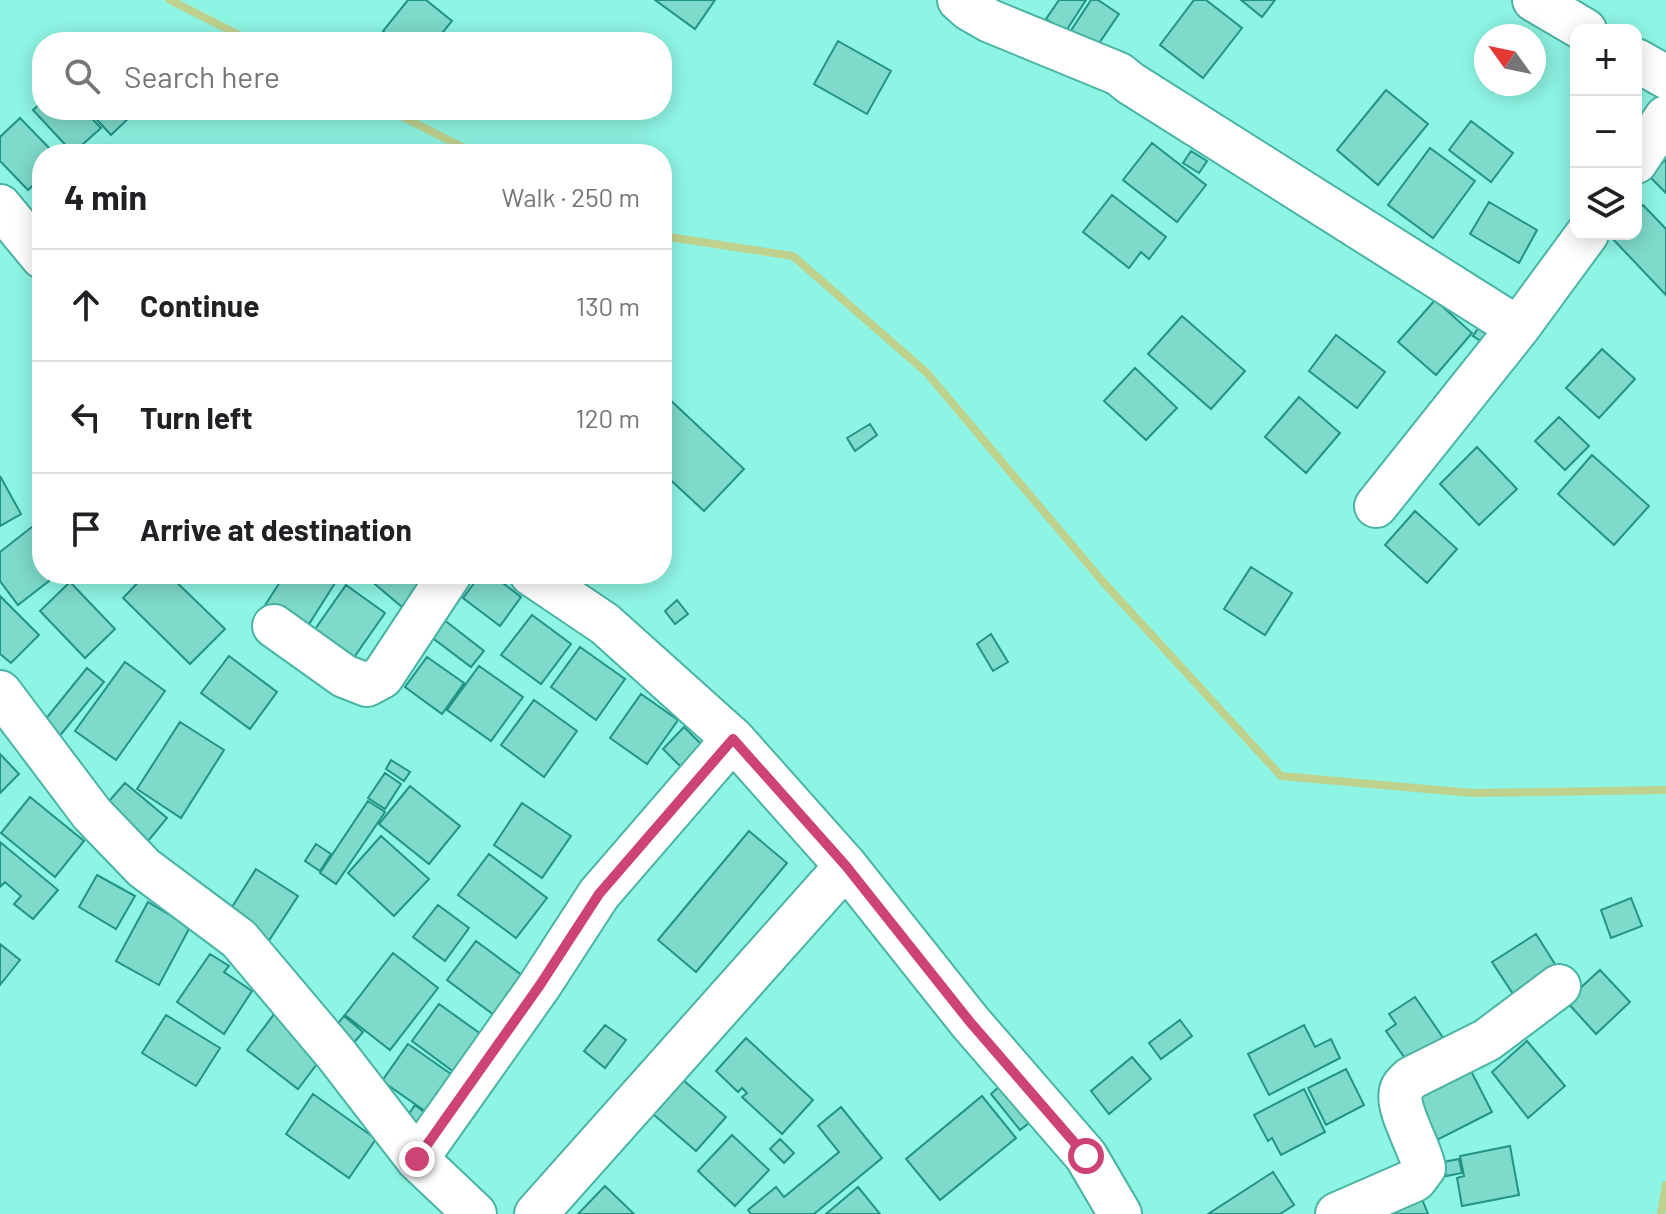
<!DOCTYPE html>
<meta charset="utf-8">
<style>
:root{--surface:#fff;--page:#f6f6f6;--text:#202124;--muted:#757577;--line:#e0e0e0}
body{margin:0;font-family:Barlow,sans-serif;background:var(--page);color:var(--text)}
.controls{position:absolute;right:24px;top:24px;display:grid;overflow:hidden;border-radius:16px;box-shadow:0 4px 20px #0003}
.controls button{width:72px;height:72px;display:grid;place-items:center;padding:0;border:0;border-bottom:2px solid var(--line);background:var(--surface);color:var(--text);font:40px sans-serif}
.compass{position:absolute;left:1474px;top:24px;width:72px;height:72px;border-radius:50%;background:var(--surface);box-shadow:0 4px 20px #0003;rotate:303deg}
.stop{position:absolute;width:24px;height:24px;margin:-18px;border:6px solid #ce4376;border-radius:50%;background:#fff}
.stop.end{background:#ce4376;border-color:#fff;box-shadow:0 2px 8px #0008}
.list{margin:0;padding:0;list-style:none}
h2{display:flex;justify-content:space-between;align-items:center;height:104px;margin:0;padding:0 32px;font-size:34px}
h2 small{font-size:26px;font-weight:400;color:var(--muted)}
.list li{display:grid;grid-template-columns:52px 1fr auto;gap:24px;align-items:center;box-sizing:border-box;height:112px;padding:0 32px;border-top:2px solid var(--line)}
.list b{display:block;font-size:30px;white-space:nowrap}
.list em{font-size:26px;font-style:normal;color:var(--muted)}
.icon{flex:none;width:44px;height:44px;fill:none;stroke:currentColor;stroke-width:2;stroke-linecap:round;stroke-linejoin:round}
.map{position:relative;flex:none;width:1666px;height:1214px;overflow:hidden}
.search{position:absolute;background:var(--surface);box-shadow:0 4px 20px #0003;left:32px;top:32px;width:640px;height:88px;display:flex;align-items:center;gap:20px;box-sizing:border-box;padding:0 28px;border-radius:32px;color:var(--muted);font-size:30px}
.panel{position:absolute;background:var(--surface);box-shadow:0 4px 20px #0003;left:32px;top:144px;width:640px;height:440px;border-radius:32px}
.map>svg:first-child{display:block}
.lines{fill:none;stroke-linecap:round;stroke-linejoin:round}
.stream{stroke:#bed28e;stroke-width:8}
.building{fill:#7edacb;stroke:#219486;stroke-width:2}
.minor-casing{stroke:#49b3a4;stroke-width:46}
.minor{stroke:#fff;stroke-width:42}
.route{stroke:#ce4376;stroke-width:10}
</style>
<div class="map">
<svg width="1666" height="1214" viewBox="0 0 1666 1214">
<rect width="100%" height="100%" fill="#8ef5e4"/>
<g class="lines">
<!-- stream -->
<path class="stream" d="M170 0 253 42
M389 110 476 154
M662 236 793 256 926 372 1104 583 1281 776 1472 793 1666 790
M1661 1214 1666 1185"/>
</g>
<!-- building -->
<path class="building" d="M408 0H426L452 21 435 42H397L383 31Z
M655 0H715L695 29Z
M1059 0H1086L1066 31 1046 19Z
M1091 0H1098L1119 14 1095 49 1070 32Z
M1194 0H1206L1242 28 1203 78 1160 45Z
M1241 0H1275L1262 17Z
M838 41 891 71 867 114 814 84Z
M1386 90 1428 124 1378 185 1337 150Z
M42 102V110H84L101 128 73 153 33 110Z
M88 110H134L135 112 111 135Z
M20 118 55 154H42V177L28 190 0 161V137Z
M1471 121 1513 153 1491 182 1449 150Z
M1152 143 1206 185 1177 222 1123 180Z
M1430 148 1475 181 1433 238 1388 205Z
M1191 151 1207 161 1199 173 1183 163Z
M1666 159V193L1649 176Z
M1112 195 1166 237 1149 259 1141 252 1129 268 1083 232Z
M1489 202 1537 230 1519 263 1470 234Z
M1643 205 1666 229V295L1610 236 1613 234H1636V212Z
M1435 300 1472 333 1436 375 1398 342Z
M1182 316 1245 371 1211 409 1148 354Z
M1482 322 1494 329 1485 344 1473 336Z
M1336 335 1385 372 1357 408 1309 371Z
M1602 349 1635 379 1599 418 1566 388Z
M1135 368 1177 408 1146 440 1104 401Z
M1299 397 1340 433 1306 473 1265 437Z
M668 398 744 469 704 511 662 472V404Z
M1559 417 1589 446 1565 470 1535 441Z
M870 424 877 435 855 451 847 438Z
M1477 447 1517 489 1479 525 1440 484Z
M1592 455 1649 506 1614 545 1558 494Z
M0 476 21 514 0 526Z
M1415 511 1457 549 1427 583 1385 545Z
M37 523 42 528V574H58L18 605 0 581V552Z
M1251 567 1292 593 1265 635 1224 609Z
M146 574H168L225 629 190 664 123 598Z
M285 574H321L335 583 304 632 264 607Z
M363 574H429L402 607Z
M481 574H491L521 597 500 626 463 598Z
M70 582 115 629 85 658 40 611Z
M346 585 385 613 350 663 311 635Z
M0 596 39 635 11 663 0 654Z
M677 600 688 614 675 624 665 611Z
M532 615 571 644 541 684 501 655Z
M443 619 484 651 471 667 430 636Z
M991 634 1008 662 993 671 977 644Z
M580 647 625 679 596 720 551 687Z
M229 656 277 692 250 729 201 693Z
M427 657 464 683 442 714 405 687Z
M125 662 165 691 116 760 75 731Z
M479 666 523 697 491 741 447 710Z
M87 668 104 682 57 739 40 726Z
M641 694 678 720 647 764 610 738Z
M534 700 577 731 544 777 501 745Z
M180 722 224 750 181 818 137 789Z
M684 727 702 745 681 767 663 749Z
M0 754 19 774 0 793Z
M391 760 410 772 404 781 386 769Z
M385 773 401 784 385 809 368 798Z
M125 783 167 818 144 846 103 808Z
M410 786 460 826 429 864 379 824Z
M30 797 84 841 55 877 1 833Z
M368 801 385 812 336 884 320 873Z
M522 803 571 836 542 878 494 845Z
M749 831 787 863 696 972 658 940Z
M381 836 429 879 394 916 348 873Z
M0 842 58 890 33 919 14 904 21 896 5 882 0 887Z
M316 844 331 854 320 871 305 861Z
M489 854 547 898 516 938 458 895Z
M256 869 298 896 268 942 227 915Z
M97 875 135 896 116 929 79 907Z
M1631 898 1642 926 1611 938 1601 910Z
M148 902 190 927 159 985 116 961Z
M438 905 469 928 445 961 413 937Z
M1536 934 1558 969 1515 997 1492 962Z
M476 941 523 976 494 1015 447 980Z
M0 944 20 960 0 985Z
M393 953 438 988 390 1050 345 1015Z
M210 954 229 966 224 972 252 991 224 1034 177 1002Z
M1600 970 1630 1002 1596 1034 1566 1001Z
M1415 997 1444 1039 1409 1064 1386 1031 1396 1024 1389 1014Z
M439 1004 485 1037 458 1075 412 1041Z
M275 1013 326 1052 298 1089 247 1050Z
M166 1015 220 1048 196 1086 142 1053Z
M344 1016 363 1032 351 1046 332 1031Z
M1180 1020 1192 1036 1161 1059 1149 1043Z
M605 1025 626 1040 605 1068 584 1051Z
M1304 1025 1315 1047 1331 1039 1340 1058 1269 1095 1248 1054Z
M746 1038 813 1100 782 1134 742 1097 747 1093 742 1088 738 1092 716 1071Z
M1527 1041 1565 1086 1528 1118 1492 1072Z
M408 1044 461 1081 435 1118 382 1081Z
M1132 1057 1151 1079 1109 1114 1091 1091Z
M1469 1067 1492 1112 1437 1140 1414 1095Z
M1346 1069 1364 1105 1326 1125 1308 1088Z
M676 1074 726 1117 696 1151 646 1108Z
M1004 1082 1034 1119 1020 1130 991 1094Z
M1304 1089 1325 1132 1281 1155 1272 1138 1268 1141 1254 1115Z
M313 1094 376 1139 349 1178 286 1134Z
M982 1096 1016 1138 940 1200 906 1159Z
M415 1105 429 1116 418 1131 404 1121Z
M841 1107 882 1158 814 1214H751L748 1210 776 1187 784 1197 839 1152 818 1126Z
M732 1135 769 1170 735 1206 698 1171Z
M780 1139 794 1153 784 1163 770 1149Z
M1510 1146 1519 1195 1462 1206 1457 1178 1464 1176 1460 1156Z
M1459 1159 1462 1173 1446 1176 1443 1162Z
M1273 1172 1294 1205 1280 1214H1208Z
M605 1186 634 1214H578Z
M858 1187 880 1214H826Z
M1418 1189 1428 1214H1355Z"/>
<g class="lines">
<!-- minor casing -->
<g class="minor-casing">
<path id="minor" d="M959 0 969 9 990 21 1119 74 1130 83 1518 328 1587 234
M1534 0 1585 30
M1636 60 1666 77
M1636 162 1666 117
M0 206 42 257
M1376 506 1518 328
M531 574 605 624 733 739 846 866 970 1022 1086 1156 1120 1214
M274 626 344 676 367 685 382 677 450 574
M0 692 92 814 144 868 239 939 336 1054 417 1159 475 1214
M417 1159 540 985 599 894 733 739
M536 1214 846 866
M1337 1214 1415 1180 1424 1168C1421 1148 1393 1105 1402 1088 1404 1084 1408 1081 1411 1078L1487 1040 1559 986"/>
</g>
<!-- minor -->
<use href="#minor" class="minor"/>
</g>
<g class="lines">
<!-- route -->
<path class="route" d="M417 1159 540 985 599 894 733 739 846 866 970 1022 1086 1156"/>
</g>
</svg>
<div class="controls">
<button>+</button>
<button>−</button>
<button><svg class="icon" aria-label="layers" viewBox="0 0 24 24"><path d="M12 4l9 5-9 5-9-5zM3 14l9 5 9-5"/></svg></button>
</div>
<svg class="compass" viewBox="-18 -18 36 36"><path d="M0-13l5 13h-10z" fill="#e53935"/><path d="M0 13l5-13h-10z" fill="#757577"/></svg>
<div class="stop" style="left:1086px;top:1156px"></div>
<div class="stop end" style="left:417px;top:1159px"></div>
<div class="search"><svg class="icon" aria-label="search" viewBox="0 0 24 24"><circle cx="10" cy="10" r="6"/><path d="M15 15l6 6"/></svg>Search here</div>
<section class="panel">
<h2>4 min<small>Walk · 250 m</small></h2>
<ul class="list">
<li><svg class="icon" aria-label="ahead" viewBox="0 0 24 24"><path d="M12 20V5M6 11l6-6 6 6"/></svg><div><b>Continue</b></div><em>130 m</em></li>
<li><svg class="icon" aria-label="left" viewBox="0 0 24 24"><path d="M17 20v-9H6M10 6l-5 5 5 5"/></svg><div><b>Turn left</b></div><em>120 m</em></li>
<li><svg class="icon" aria-label="arrive" viewBox="0 0 24 24"><path d="M6 21V4h12l-3 4 3 4H6"/></svg><div><b>Arrive at destination</b></div></li>
</ul>
</section>
</div>
